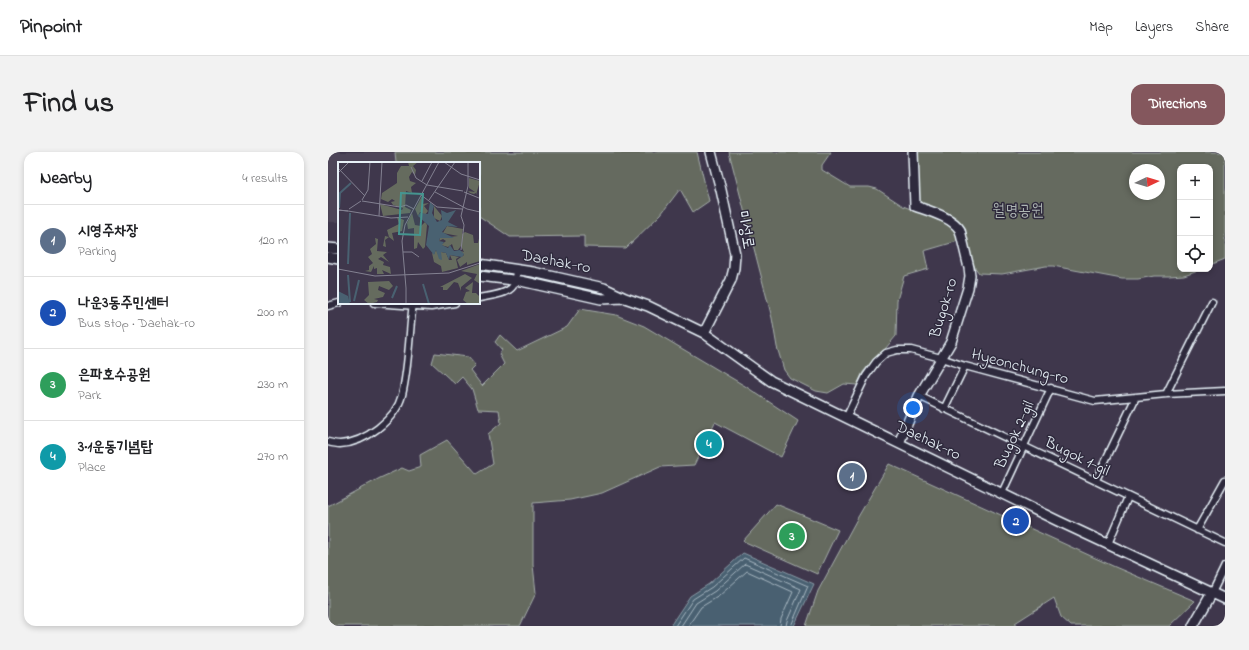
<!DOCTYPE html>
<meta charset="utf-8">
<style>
:root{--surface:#fff;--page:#f2f2f2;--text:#202124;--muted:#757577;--line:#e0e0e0;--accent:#84575d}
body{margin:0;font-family:"Indie Flower","Poor Story",sans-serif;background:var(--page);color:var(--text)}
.controls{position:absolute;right:12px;top:12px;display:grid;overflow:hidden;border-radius:8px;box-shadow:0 2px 6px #0003}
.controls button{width:36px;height:36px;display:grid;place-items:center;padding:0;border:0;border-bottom:1px solid var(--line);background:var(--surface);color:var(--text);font:20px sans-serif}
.compass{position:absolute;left:801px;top:12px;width:36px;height:36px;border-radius:50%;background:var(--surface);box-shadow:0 2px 6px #0003;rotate:86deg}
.you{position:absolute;left:585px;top:256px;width:14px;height:14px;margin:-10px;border:3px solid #fff;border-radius:50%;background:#1a73e8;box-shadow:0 0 0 6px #1a73e833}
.badge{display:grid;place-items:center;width:26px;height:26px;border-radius:50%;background:var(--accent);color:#fff;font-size:13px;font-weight:700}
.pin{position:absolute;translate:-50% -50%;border:2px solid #fff;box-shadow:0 1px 4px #0006}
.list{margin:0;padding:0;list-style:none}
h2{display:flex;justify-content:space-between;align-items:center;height:52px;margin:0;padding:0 16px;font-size:17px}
h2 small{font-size:13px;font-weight:400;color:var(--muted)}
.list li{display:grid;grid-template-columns:26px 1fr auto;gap:12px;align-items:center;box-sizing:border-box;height:72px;padding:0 16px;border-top:1px solid var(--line)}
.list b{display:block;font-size:15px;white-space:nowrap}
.list p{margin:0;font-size:13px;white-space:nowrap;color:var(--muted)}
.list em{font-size:13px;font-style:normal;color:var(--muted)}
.icon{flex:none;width:22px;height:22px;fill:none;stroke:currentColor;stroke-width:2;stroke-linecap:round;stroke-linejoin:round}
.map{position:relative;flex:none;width:897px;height:474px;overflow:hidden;border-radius:12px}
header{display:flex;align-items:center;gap:24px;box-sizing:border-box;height:56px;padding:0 20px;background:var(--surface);border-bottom:1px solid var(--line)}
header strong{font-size:19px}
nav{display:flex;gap:22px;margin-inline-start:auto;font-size:14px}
.intro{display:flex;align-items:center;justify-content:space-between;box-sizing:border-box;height:96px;padding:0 24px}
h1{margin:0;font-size:28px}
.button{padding:10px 18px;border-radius:12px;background:var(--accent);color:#fff;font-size:14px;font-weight:700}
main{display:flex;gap:24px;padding:0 24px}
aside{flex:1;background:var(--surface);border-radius:12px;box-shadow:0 2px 6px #0003}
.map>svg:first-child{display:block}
.built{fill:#4d4459}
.green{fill:#656b5e;stroke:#a6aeab;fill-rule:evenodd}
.water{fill:#496171;stroke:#899ba7}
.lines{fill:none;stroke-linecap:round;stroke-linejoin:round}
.shore{stroke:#a8b7c2;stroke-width:1}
.street-casing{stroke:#e8f1f8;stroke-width:9}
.secondary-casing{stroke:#e8f1f8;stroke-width:12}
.street{stroke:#2f2a3d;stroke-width:6}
.secondary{stroke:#2f2a3d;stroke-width:9}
.labels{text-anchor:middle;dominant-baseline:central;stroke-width:3;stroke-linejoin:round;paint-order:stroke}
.park-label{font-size:16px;fill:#adb5b3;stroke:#2f2a3d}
.street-label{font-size:16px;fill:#e8f1f8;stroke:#2f2a3d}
.inset-river{fill:none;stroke:#496171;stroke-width:2}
.inset-road{fill:none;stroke:#838191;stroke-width:1}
.view{fill:#459590;fill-opacity:0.15;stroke:#459590;stroke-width:2}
.inset-edge{fill:none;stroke:#e8f1f8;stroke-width:2}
</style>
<header>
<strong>Pinpoint</strong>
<nav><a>Map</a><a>Layers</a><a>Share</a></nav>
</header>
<div class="intro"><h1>Find us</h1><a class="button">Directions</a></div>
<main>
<aside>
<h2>Nearby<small>4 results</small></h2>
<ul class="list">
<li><span class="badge" style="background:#5c6f8a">1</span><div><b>시영주차장</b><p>Parking</p></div><em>120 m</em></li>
<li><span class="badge" style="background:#1a4fb4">2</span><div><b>나운3동주민센터</b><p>Bus stop · Daehak-ro</p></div><em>200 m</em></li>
<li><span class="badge" style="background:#2e9e5b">3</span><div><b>은파호수공원</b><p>Park</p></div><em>230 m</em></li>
<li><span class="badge" style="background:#0f9aa8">4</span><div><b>3·1운동기념탑</b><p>Place</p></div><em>270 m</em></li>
</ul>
</aside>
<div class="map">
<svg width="897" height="474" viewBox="0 0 897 474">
<rect width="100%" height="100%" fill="#3f374c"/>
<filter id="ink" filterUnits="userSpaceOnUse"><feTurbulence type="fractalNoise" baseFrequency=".025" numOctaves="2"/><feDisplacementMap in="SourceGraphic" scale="8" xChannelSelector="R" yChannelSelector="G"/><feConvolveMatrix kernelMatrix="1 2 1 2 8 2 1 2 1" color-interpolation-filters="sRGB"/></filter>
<g filter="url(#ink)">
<!-- built -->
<path class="built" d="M0 0H67L68 11H11V70H0Z"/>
<!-- green -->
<path class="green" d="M67 0H369L381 49 365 60 352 37 333 62 298 96 256 95V84L182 85 151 64V11H68Z
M401 0H503L494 13V18L522 35H541L549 37 575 54 618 71 626 78 630 89 596 99 600 117 576 124 569 148 568 184 557 197 547 206 535 220 529 233 516 232 500 241 488 239 462 226 456 218 449 195 444 166Z
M586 0H897V107L882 113V15H852V117H873L856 123 841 124H826L810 127H794L725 114H718L674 122 651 121C640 108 638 91 633 75L591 53ZM807 18H831V42H807Z
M252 157 288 163 316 174 417 234 470 269 453 305 387 270 366 313 332 315 274 341 242 348 205 351V413L208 441 192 474H0V354L52 326 74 316 81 319 93 315 92 303 119 288 149 322 165 312 160 282 173 271 171 258 150 257 144 237 134 225 127 232 104 211 107 201 140 205 147 213 142 218 154 234 176 212 171 202 174 198 167 190 172 183 189 199 239 175Z
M561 312 787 415 867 449 841 474H743L733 465 726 446 687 471 689 474H478L490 439 530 365Z
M448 352 510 378 489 422 415 389Z"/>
<!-- water -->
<path class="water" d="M415 401 486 432 466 474H342L362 444 381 432Z"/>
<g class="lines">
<!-- shore -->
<path class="shore" d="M347 474 365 447 384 435 416 406 480 434 463 474
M353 474 368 451 387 439 417 412 473 437 459 469 458 474
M360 474 373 455 391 444 419 419 465 440 453 467 452 474"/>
<!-- street casing -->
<g class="street-casing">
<path id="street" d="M151 146C160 144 179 143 185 134 188 129 188 123 190 118
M46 151 103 155 127 151
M0 154 11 151
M838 242 884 150
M591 244 897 391
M616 257 637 214
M518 266 538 224 548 210 558 201 569 198H583L613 206 637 214 767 249 838 242 897 239
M0 290C4 291 8 292 12 292 37 291 68 267 74 243 81 214 81 181 85 151
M768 328 808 245
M674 341 723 236
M869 378 897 328
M780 392 800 345
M884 441 897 414"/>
</g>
<!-- secondary casing -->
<g class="secondary-casing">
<path id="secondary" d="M0 96 11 97
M0 105 11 107
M151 112 205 120 276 136 297 146 320 154 376 181 443 229 730 369 897 447
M151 124 193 129 273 147 296 146
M376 181 403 128 406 116 407 102 393 38 383 0
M571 291 591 244 623 190 640 136 642 124 641 116 632 78C624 65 601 59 587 54L585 0
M865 474 884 441"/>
</g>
<!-- street -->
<use href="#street" class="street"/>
<!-- secondary -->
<use href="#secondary" class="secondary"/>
</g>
</g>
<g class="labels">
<!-- park labels -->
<g class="park-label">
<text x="690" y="59">월명공원</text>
</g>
<!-- street labels -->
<g class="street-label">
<text transform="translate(417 78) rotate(80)">미성로</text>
<text transform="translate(228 110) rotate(11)">Daehak-ro</text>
<text transform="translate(616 156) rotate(-73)">Bugok-ro</text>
<text transform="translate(692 215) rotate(15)">Hyeonchung-ro</text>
<text transform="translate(687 283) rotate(-65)">Bugok 2-gil</text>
<text transform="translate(600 289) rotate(26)">Daehak-ro</text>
<text transform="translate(749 305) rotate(26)">Bugok 1-gil</text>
</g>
</g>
<!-- overview -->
<g transform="translate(10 10)">
<rect width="142" height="142" fill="#3f374c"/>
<path d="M70 0H80L75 4 78 8 77 13 74 10 71 15 72 19 78 21 73 25 74 31 68 29 67 45 73 48 72 51 45 54 42 42 64 48 65 46 55 43 53 40 57 39 54 37 50 40 43 37 44 31 59 21V11L63 4H71ZM131 16 142 19 138 33V31L136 32 132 31 130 29 137 30 131 26ZM84 34V42L91 41 86 44 90 49 87 53 82 50 80 54 77 47ZM96 44 104 54 102 59 96 56ZM74 51 77 63 83 64 87 60 89 63 87 85 85 87 80 80 79 86 76 87V66L70 67 69 61ZM59 55 66 58 64 69 54 71 56 79 51 75 47 78 48 85 45 84 47 74 51 75 49 68 61 62ZM109 64 125 67 124 72 127 70 135 73 136 81H140L142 72V99L129 103V100L122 105 119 98 126 93 123 89 126 90 123 84 120 88H116L114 82 110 85 103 83 108 79 105 77 101 79 102 76 120 74 105 71ZM37 76 40 77 39 89 49 90 45 93 51 100 43 95 40 97 46 100 45 103 52 105 53 112 44 108 46 112H39V106L36 107V104L33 110 27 109 31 108V104L35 101 30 95 34 92 32 87 38 82ZM98 88 103 97V90L108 91 111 98H114L112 93 121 95 118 97 120 106 104 110 103 104 96 100 94 91 96 92ZM142 102V122L136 118 139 112 123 109ZM127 112 134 116 123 125V129L120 121 116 120 109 128H105V125H102ZM51 119 55 124 51 128 41 124 40 128 47 131 45 135 36 137 40 138 39 140 31 142 26 138 31 133 30 120ZM135 120 134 131H138L142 135V142H130L125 138 128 130 132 129 127 126Z" fill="#656b5e"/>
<path d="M92 40 96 44 94 51 99 60 104 58 103 48 109 51 118 48 110 60 120 65 109 64 104 70 116 76H102L101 79 106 80 104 83 110 86 112 83 116 89 122 88 126 92 124 95 112 93 111 98 108 91 103 90 104 98 101 97 98 88 96 93 88 83 91 64 80 54 82 51 90 52ZM0 129 10 134 12 142H0Z" fill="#496171"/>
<path class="inset-river" d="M1 46 2 31 13 21M10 102 12 51M10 113 12 140M85 122 91 142M54 136 59 124M16 139 21 118"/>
<path class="inset-road" d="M106 0 123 12 142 18M73 5 78 16 89 23 125 29M0 6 27 34M0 11 11 0M84 19 94 0M97 30 129 47 142 50M126 30 141 36M83 33 99 45 124 47M24 38 30 28 32 0M91 38 117 0M24 39 62 45 68 43 76 47M11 47 23 39M0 48 10 49 0 48M10 49 53 56 70 55M41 54 44 0M123 88 126 63 123 54 130 24V0M65 90H74L81 95M0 107 37 114 111 111 142 101M68 126 64 79 67 63 101 0M68 126V142"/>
<path class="view" d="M63 31 85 32 82 73 61 72Z"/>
<rect width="142" height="142" class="inset-edge"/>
</g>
</svg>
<div class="controls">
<button>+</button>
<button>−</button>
<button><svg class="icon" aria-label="locate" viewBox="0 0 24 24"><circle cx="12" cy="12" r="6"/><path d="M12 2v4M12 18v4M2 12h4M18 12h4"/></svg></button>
</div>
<svg class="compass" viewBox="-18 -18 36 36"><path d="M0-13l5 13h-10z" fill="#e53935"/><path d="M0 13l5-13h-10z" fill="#757577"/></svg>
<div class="you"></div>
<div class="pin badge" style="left:524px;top:324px;background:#5c6f8a">1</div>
<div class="pin badge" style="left:688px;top:369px;background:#1a4fb4">2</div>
<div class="pin badge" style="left:464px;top:384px;background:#2e9e5b">3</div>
<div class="pin badge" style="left:381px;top:292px;background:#0f9aa8">4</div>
</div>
</main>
